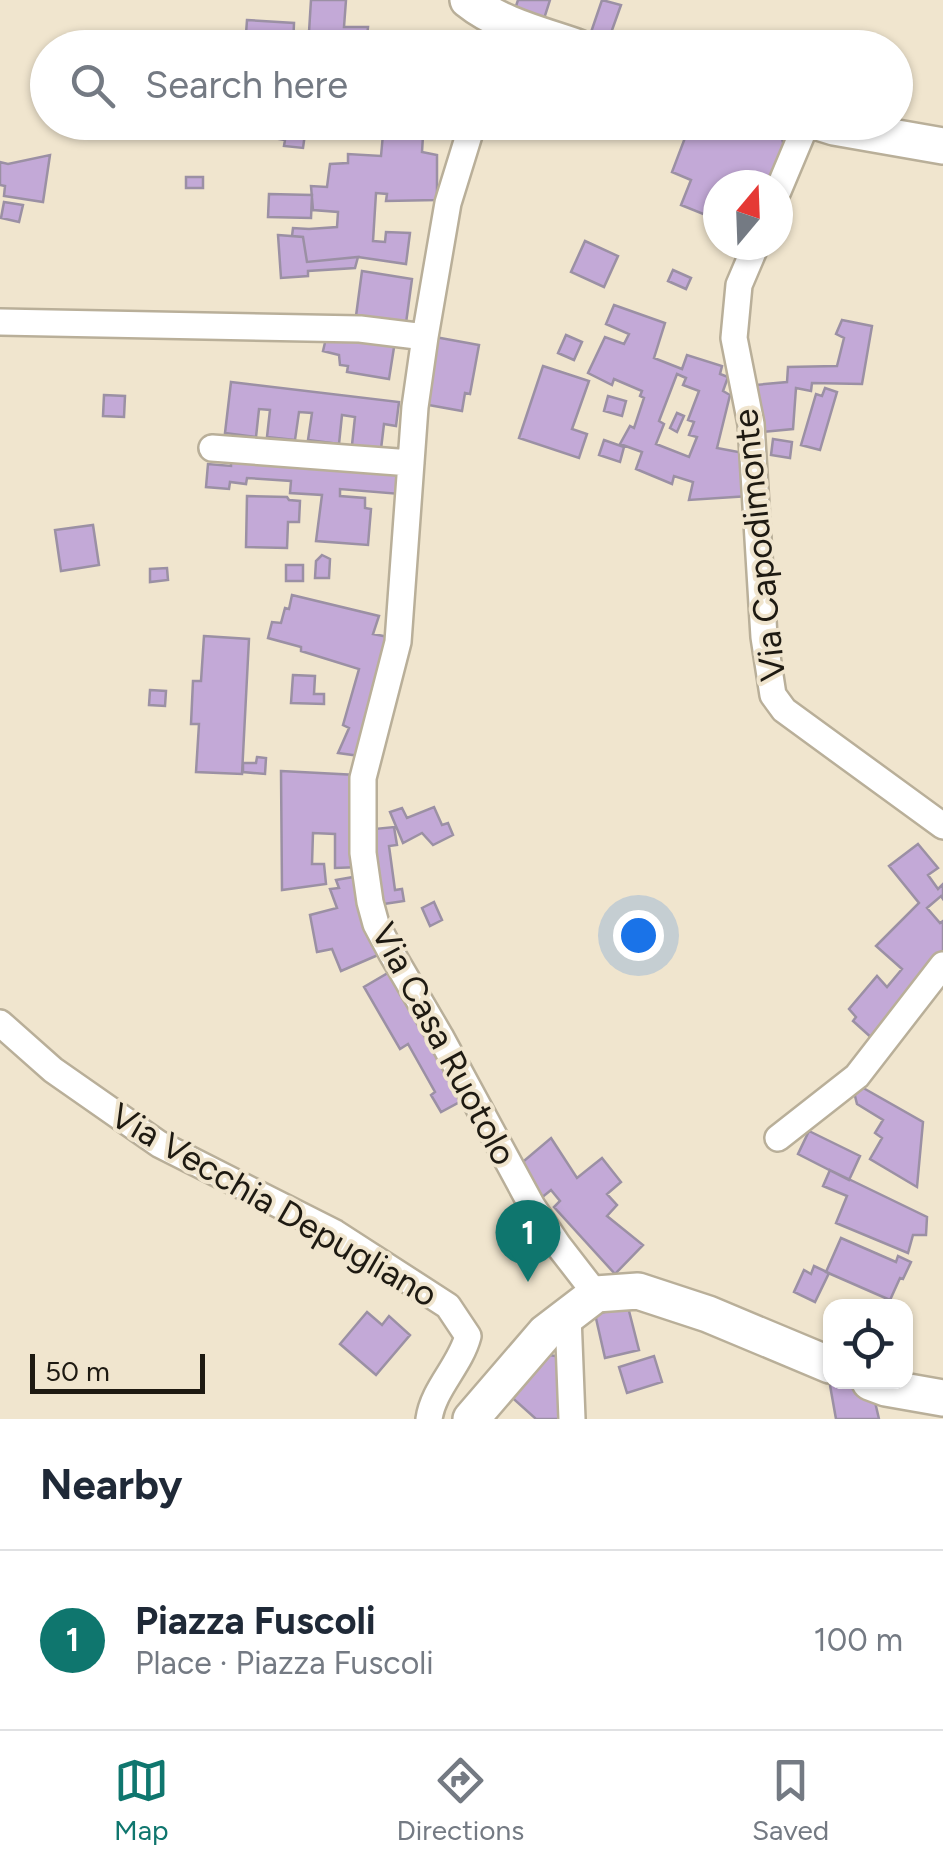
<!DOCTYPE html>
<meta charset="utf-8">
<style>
:root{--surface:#fff;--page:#f2f2f3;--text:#1f2937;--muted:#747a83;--line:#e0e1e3;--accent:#0f766e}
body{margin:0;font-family:Figtree,sans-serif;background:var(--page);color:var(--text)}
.controls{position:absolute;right:30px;bottom:30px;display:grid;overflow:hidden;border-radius:20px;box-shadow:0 2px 8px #0004}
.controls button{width:90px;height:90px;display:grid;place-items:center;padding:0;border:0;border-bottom:2px solid var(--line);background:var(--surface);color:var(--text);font:50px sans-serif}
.compass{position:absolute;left:703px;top:170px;width:90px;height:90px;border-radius:50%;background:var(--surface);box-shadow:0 2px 8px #0004;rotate:19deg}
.scale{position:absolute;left:30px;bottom:25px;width:175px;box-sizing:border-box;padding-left:10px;border:5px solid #1e1a12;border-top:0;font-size:28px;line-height:35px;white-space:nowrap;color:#1e1a12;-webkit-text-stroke:8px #f0e5ce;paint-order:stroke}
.you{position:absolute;left:638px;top:935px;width:35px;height:35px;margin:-25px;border:8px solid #fff;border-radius:50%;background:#1a73e8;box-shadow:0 0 0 15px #1a73e833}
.badge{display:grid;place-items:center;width:65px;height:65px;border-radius:50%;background:var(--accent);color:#fff;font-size:32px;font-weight:700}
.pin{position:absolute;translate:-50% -82px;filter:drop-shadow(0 2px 5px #0008)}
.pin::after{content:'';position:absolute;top:52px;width:35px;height:30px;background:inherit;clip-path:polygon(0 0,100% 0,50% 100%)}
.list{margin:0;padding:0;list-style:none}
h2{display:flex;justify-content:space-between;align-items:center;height:130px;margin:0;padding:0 40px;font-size:42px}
h2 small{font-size:32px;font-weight:400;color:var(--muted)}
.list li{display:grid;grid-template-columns:65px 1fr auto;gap:30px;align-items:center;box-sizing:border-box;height:180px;padding:0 40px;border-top:2px solid var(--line)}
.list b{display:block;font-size:38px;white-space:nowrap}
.list p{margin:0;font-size:32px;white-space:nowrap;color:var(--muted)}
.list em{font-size:32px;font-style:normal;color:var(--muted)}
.icon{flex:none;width:55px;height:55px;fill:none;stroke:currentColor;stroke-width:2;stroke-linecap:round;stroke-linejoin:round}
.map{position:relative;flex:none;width:943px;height:1419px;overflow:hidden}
.search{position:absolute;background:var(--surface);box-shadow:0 2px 8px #0004;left:30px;right:30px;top:30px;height:110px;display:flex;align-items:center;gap:25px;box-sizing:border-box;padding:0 35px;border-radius:55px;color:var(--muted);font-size:38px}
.sheet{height:310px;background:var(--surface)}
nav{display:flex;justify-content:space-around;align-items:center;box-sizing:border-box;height:140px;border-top:2px solid var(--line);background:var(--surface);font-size:28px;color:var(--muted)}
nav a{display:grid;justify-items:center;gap:5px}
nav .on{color:var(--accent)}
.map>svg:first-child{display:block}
.building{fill:#c3a9d7;stroke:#9b90a4;stroke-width:2.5;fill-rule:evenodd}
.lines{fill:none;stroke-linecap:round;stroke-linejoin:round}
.street-casing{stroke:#b9af99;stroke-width:30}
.secondary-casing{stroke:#b9af99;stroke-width:40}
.street{stroke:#fff;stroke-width:25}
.secondary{stroke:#fff;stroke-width:35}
.labels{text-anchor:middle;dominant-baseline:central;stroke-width:8;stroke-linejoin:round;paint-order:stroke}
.street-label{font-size:35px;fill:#1e1a12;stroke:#f0e5ce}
</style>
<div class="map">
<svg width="943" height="1419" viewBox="0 0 943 1419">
<rect width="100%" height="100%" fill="#f0e5ce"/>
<!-- building -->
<path class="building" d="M311 0H346L344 27H368L367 38 398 41 397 48H308Z
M518 0H550L543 22 514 12Z
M602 0 621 5 606 47 588 41Z
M247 20 294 23 293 48H245Z
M627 36 656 47V48L612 47 616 37 626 41Z
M248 122H266L265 134 247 132Z
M266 122H313L310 135 305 134 303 148 284 146 285 140 279 139 281 132 265 129Z
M369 122H414L413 136H423L422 152 437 155V200L386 201 387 194 376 193 373 241 385 242 386 232 410 233 406 264 358 257 307 262 303 237 292 236 293 228 309 229 337 227 338 212 313 210 311 186 327 187 330 164 348 163V154L381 156 383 134 368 133Z
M691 122H760L779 128 784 146 777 185H718V220L681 205 691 180 672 172Z
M50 155 43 202 4 196 5 186 0 185V162L8 164Z
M186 177H203V188H186Z
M269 194 312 195 311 218 268 217Z
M4 202 23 205 19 222 1 218Z
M278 235 303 237 307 262 358 257 355 268 308 271V276L281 278Z
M585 241 618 256 604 287 571 272Z
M673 270 691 278 686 289 668 281Z
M362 271 412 279 406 323 356 316Z
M614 305 665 323 654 358 682 369 687 355 722 366 720 374 728 377 723 391 730 395 717 448 749 454V496L689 500 693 482 674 476 672 484 636 469 642 452 620 444 630 426 634 428 644 398 640 396 642 391 614 379 612 385 588 373 605 337 624 344 629 334 606 324ZM677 374 686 378 683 385 699 391 688 420 694 422 689 435 697 437 689 457 656 444 664 424 659 421Z
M842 320 872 326 862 384 812 383 811 391 796 388 793 429 761 432 755 385 787 382 788 367 837 366 844 338 836 334Z
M327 334 395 341 389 379 347 372 348 366 340 365 339 355 323 351Z
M566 335 582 342 574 360 558 353Z
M435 337 479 345 470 394 465 393 462 411 423 404Z
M543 366 589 381 572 429 587 434 579 458 519 438Z
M231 382 399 402 396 426 384 424 381 449 352 445 355 417 342 415 339 444 308 440 312 413 299 412 295 440 267 437 270 410 259 409 256 437 225 433Z
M825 388 837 392 820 450 801 445 816 394 822 396Z
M104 395 125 396 124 417 103 416Z
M608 396 626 401 622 416 604 411Z
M677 413 684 416 677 432 670 428Z
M773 439 792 442 790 458 771 455Z
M604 440 624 447 620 462 599 455Z
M231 457 402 473 400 494 340 489V496L365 498V508L371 509 368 545 316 541 322 495 290 493 291 481 247 478 246 484 230 482 229 489 206 487 208 464 231 466Z
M247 496 287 497 289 500 300 501 299 522H288L287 548 246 547Z
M93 525 99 565 61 571 55 530Z
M322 555 330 559 329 578H315L316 561Z
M286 565H303V581H286Z
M167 568 168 580 150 582V569Z
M292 595 379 616 373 634 394 638 360 756 338 753 349 728 343 725 359 669 301 651V647L268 638 272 622 281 623 285 608 289 609Z
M204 636 249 639 242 774 196 772 199 724H191L193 681H201Z
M293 675 315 676 314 694H324V704L291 703Z
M150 690 166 691 165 706 149 705Z
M257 757 266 758 265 774 243 772V763H256Z
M281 771 357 775 361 867 335 868V834L313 833 312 864H324L326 884 282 890Z
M434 807 442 825 448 823 453 835 433 845 422 833 403 843 390 812 402 808 407 818Z
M394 827 397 845 389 846 395 890 402 889 404 901 377 905 368 844H376L374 829Z
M918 844 938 868 928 875 938 889 943 884V899L941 896 927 908 940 923 943 921V957L875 1041 853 1021 856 1017 849 1009 877 976 887 987 902 969 876 946 919 903 889 866Z
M359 876 385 952 341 971 332 949 317 952 310 915 337 908 330 889 339 888 336 880Z
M434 902 442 920 430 926 422 908Z
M393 970 467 1098 441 1112 431 1095 435 1092 408 1044 400 1049 364 987Z
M858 1085 923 1122 917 1187 870 1159 882 1138 875 1133 883 1120 857 1104 854 1092Z
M809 1131 860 1156 849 1180 798 1154Z
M551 1138 577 1178 602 1158 621 1182 607 1194 617 1205 607 1216 643 1245 615 1274 554 1207 560 1201 551 1190 540 1199 518 1166Z
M830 1170 927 1217 926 1235H913L908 1253 836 1223 847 1196 823 1186Z
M841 1238 896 1262 898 1256 911 1262 903 1279 900 1278 890 1300 826 1272Z
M814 1266 829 1273 815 1302 794 1292 804 1270 811 1274Z
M628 1307 639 1350 605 1358 595 1314Z
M367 1312 382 1325 389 1316 410 1335 376 1375 340 1344Z
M543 1354 568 1358 567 1419H536L507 1393Z
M654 1356 662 1382 627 1393 619 1367Z
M828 1374 830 1382H850L872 1389 879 1419H836Z"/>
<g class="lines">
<!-- street casing -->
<g class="street-casing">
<path id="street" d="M473 122 448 203 425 337 415 407 398 642 363 778V853L370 902 376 924 392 954 440 1036 532 1206 558 1245 596 1294
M778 191 807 122
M756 245 739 285 734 338 751 424 764 637 773 695 784 710 943 826
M0 322 360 329 425 337
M212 448 411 463
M0 1023 53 1070 159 1144 335 1233 448 1306 468 1336C460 1366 433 1389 429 1419
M778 1138 857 1076 943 965
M568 1316 572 1419"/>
</g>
<!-- secondary casing -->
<g class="secondary-casing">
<path id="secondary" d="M468 0C499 25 542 35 579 48
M818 122 834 127 943 146
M870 1382 886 1388 943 1398
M471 1419 545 1333 596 1294 638 1291 708 1314 830 1365"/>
</g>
<!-- street -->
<use href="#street" class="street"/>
<!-- secondary -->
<use href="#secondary" class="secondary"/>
</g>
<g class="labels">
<!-- street labels -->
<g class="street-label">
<text transform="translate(759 545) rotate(-96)">Via Capodimonte</text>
<text transform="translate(444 1044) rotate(62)">Via Casa Ruotolo</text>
<text transform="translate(274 1205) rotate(30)">Via Vecchia Depugliano</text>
</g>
</g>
</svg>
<div class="controls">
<button><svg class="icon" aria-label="locate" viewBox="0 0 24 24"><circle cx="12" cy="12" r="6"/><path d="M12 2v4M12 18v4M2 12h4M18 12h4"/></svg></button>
</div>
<svg class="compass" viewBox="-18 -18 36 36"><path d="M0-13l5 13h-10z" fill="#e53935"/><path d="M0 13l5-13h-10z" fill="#747a83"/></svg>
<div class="scale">50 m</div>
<div class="you"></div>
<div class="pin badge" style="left:528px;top:1282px">1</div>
<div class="search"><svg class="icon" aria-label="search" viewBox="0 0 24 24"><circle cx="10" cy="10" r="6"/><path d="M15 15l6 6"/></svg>Search here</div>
</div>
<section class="sheet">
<h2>Nearby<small></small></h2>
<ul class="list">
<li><span class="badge">1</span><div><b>Piazza Fuscoli</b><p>Place · Piazza Fuscoli</p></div><em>100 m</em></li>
</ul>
</section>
<nav>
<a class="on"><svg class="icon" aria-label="map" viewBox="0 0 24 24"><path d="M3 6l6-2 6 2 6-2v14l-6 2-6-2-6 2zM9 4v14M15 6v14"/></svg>Map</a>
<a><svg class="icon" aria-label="directions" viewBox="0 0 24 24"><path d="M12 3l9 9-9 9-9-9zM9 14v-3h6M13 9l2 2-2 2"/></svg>Directions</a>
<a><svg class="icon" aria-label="saved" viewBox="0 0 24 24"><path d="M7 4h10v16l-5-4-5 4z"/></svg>Saved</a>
</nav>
